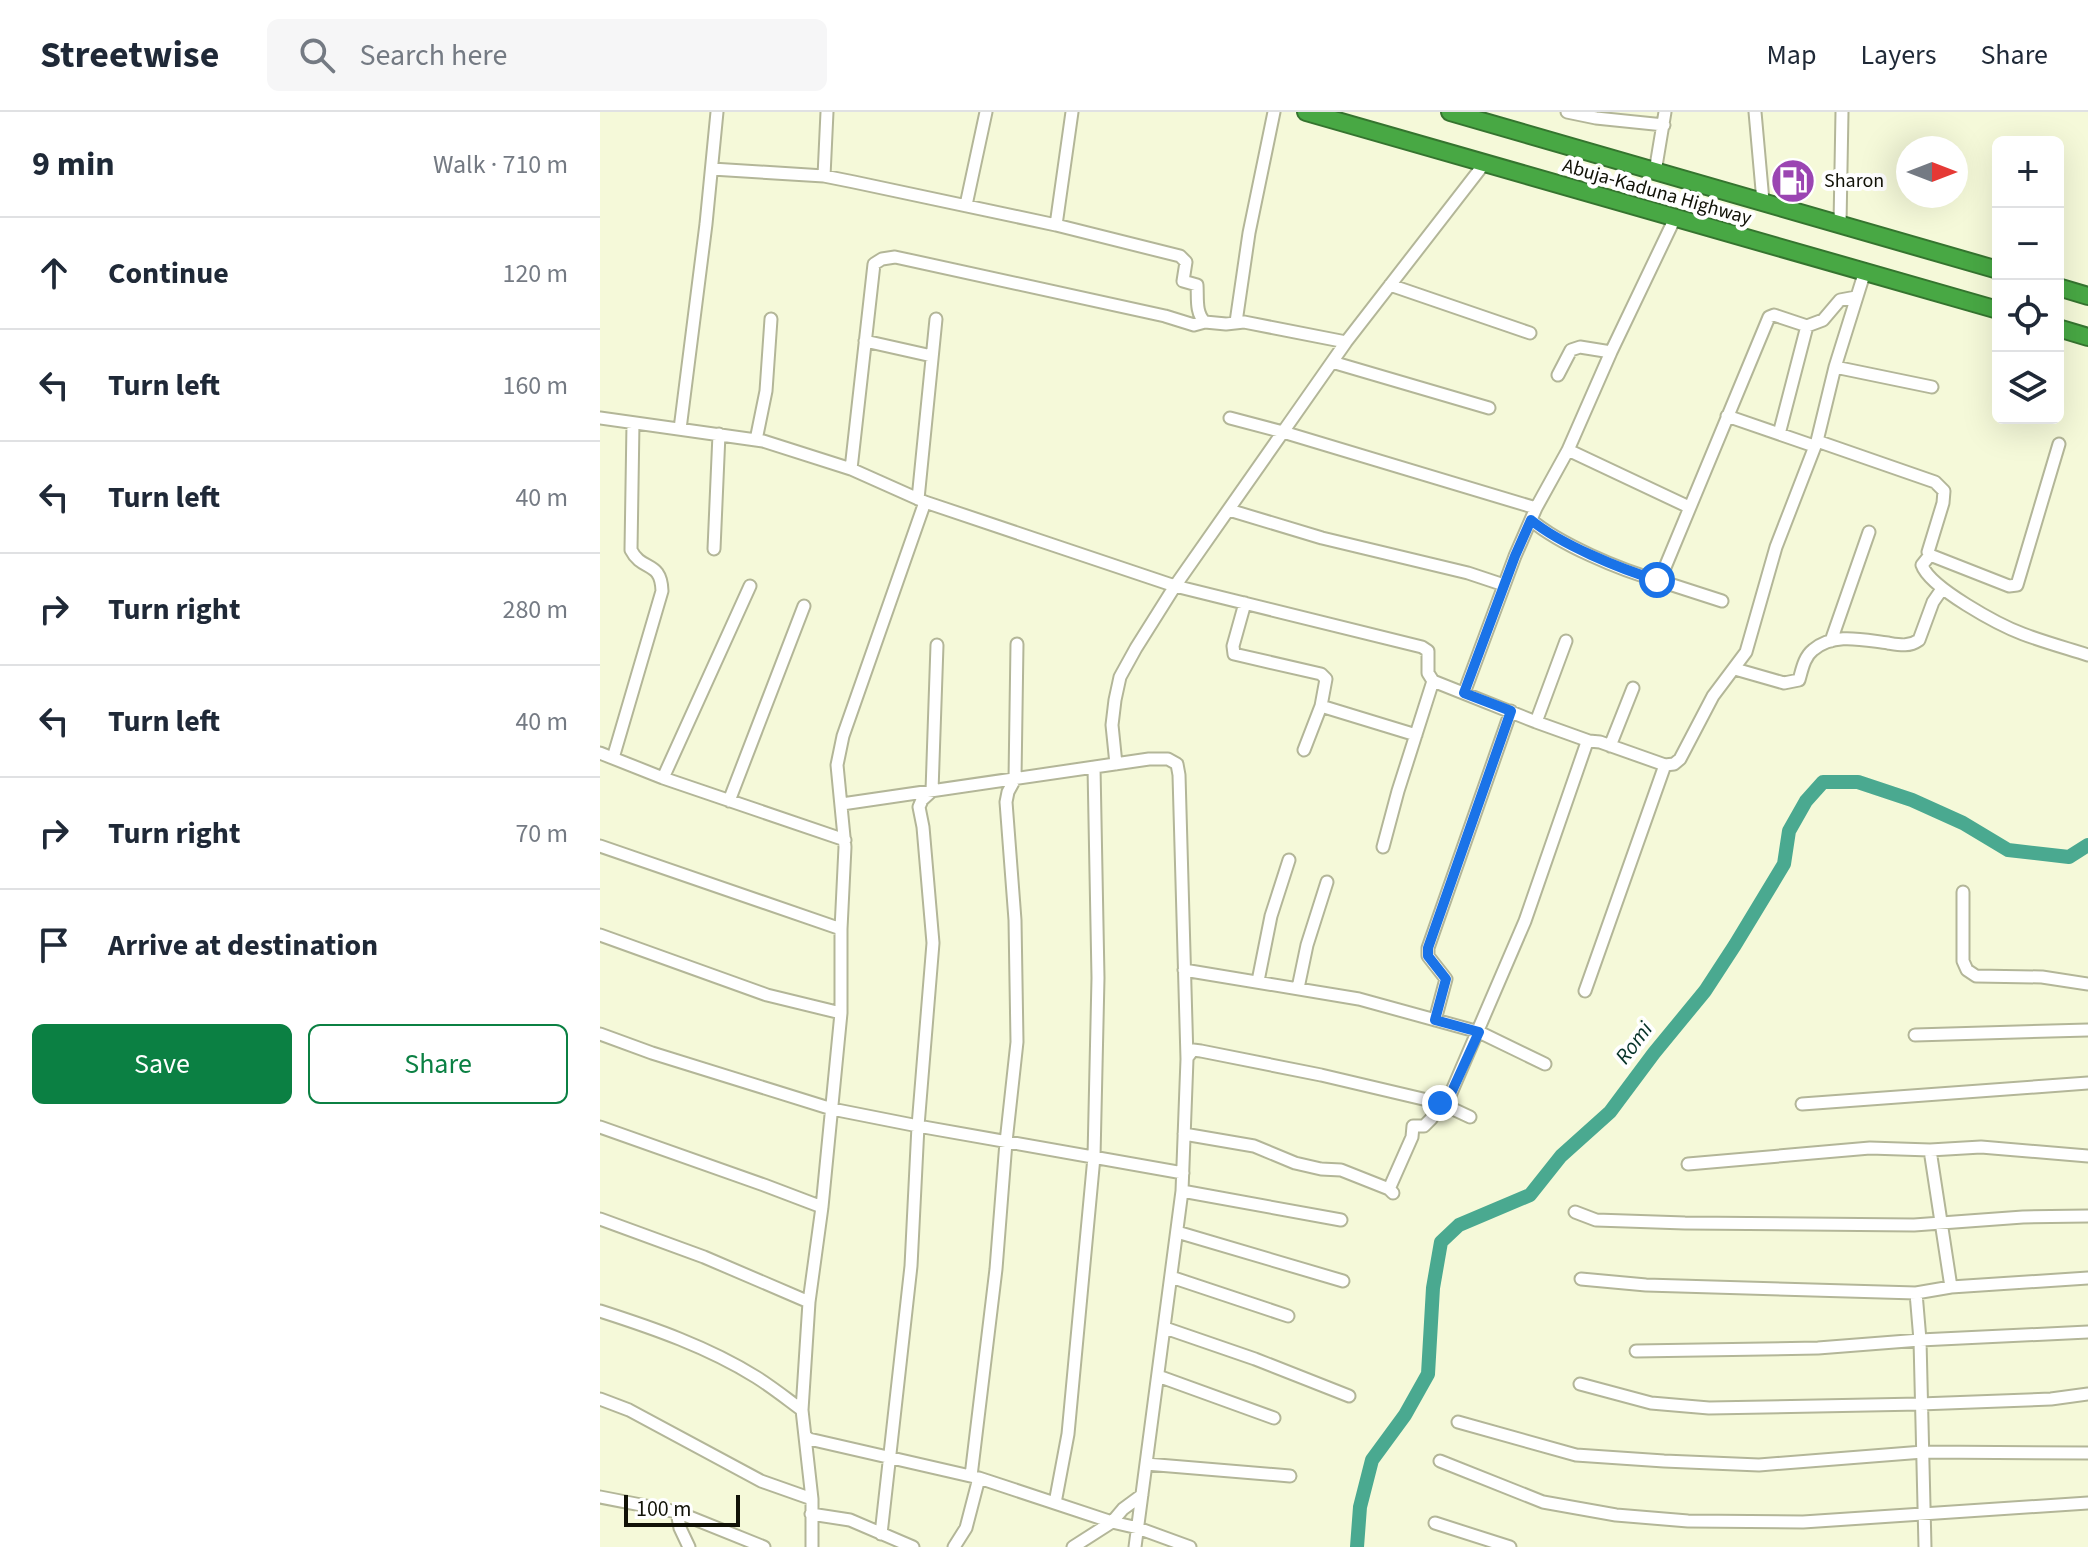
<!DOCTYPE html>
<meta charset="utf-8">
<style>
:root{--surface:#fff;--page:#f6f6f7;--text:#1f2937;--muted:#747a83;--line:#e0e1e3;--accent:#0b8043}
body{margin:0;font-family:"Source Sans 3",sans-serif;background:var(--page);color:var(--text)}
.controls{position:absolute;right:24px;top:24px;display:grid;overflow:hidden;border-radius:12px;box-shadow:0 8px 32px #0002}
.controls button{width:72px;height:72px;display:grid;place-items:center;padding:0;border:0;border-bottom:2px solid var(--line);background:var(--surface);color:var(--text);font:40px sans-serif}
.compass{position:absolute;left:1296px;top:24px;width:72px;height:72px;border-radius:50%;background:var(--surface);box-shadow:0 8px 32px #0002;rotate:90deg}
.scale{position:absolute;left:24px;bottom:20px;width:116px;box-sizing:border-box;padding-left:8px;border:4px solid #111207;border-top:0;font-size:22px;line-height:28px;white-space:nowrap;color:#111207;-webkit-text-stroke:6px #fff;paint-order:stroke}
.stop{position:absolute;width:24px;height:24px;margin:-18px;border:6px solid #1a73e8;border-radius:50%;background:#fff}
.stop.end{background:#1a73e8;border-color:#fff;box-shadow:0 2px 8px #0008}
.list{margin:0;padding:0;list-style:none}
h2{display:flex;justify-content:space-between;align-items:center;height:104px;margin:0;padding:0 32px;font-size:34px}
h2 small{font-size:26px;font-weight:400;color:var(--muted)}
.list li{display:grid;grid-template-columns:52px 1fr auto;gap:24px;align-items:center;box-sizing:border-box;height:112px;padding:0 32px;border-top:2px solid var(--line)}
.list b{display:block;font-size:30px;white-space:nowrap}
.list em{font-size:26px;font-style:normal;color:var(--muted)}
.actions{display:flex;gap:16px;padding:24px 32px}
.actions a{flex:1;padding:18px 0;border:2px solid var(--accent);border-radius:12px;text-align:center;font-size:28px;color:var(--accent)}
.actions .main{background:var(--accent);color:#fff}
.icon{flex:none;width:44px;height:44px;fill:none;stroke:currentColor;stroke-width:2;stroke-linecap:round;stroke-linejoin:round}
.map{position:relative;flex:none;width:1488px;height:1435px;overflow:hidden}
header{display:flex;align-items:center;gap:48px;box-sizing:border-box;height:112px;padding:0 40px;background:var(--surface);border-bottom:2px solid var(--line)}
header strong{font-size:38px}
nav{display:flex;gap:44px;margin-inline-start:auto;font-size:28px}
.search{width:560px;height:72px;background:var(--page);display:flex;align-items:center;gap:20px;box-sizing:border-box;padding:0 28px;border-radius:12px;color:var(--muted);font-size:30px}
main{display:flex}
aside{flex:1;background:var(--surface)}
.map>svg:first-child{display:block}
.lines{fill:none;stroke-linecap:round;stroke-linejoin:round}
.river{stroke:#4aa990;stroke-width:14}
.minor-casing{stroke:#b3b698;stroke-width:15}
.highway-casing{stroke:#35742f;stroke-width:20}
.minor{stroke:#fff;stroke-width:11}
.highway{stroke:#48a844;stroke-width:16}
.route{stroke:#1a73e8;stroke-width:10}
.labels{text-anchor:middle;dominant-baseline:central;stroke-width:8;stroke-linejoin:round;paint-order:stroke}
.poi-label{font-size:20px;fill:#111207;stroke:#fff;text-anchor:start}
.street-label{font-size:20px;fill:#111207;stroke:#fff}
.water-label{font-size:22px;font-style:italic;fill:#063329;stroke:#fff}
</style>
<header>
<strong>Streetwise</strong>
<div class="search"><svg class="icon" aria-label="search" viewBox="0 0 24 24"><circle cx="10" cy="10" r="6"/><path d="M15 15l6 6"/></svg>Search here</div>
<nav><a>Map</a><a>Layers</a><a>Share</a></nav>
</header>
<main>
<aside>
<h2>9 min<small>Walk · 710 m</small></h2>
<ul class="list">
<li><svg class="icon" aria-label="ahead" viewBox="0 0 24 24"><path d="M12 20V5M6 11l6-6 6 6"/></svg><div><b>Continue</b></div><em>120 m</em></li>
<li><svg class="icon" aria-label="left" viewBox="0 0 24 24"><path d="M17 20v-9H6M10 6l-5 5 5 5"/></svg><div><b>Turn left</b></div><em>160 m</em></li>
<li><svg class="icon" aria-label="left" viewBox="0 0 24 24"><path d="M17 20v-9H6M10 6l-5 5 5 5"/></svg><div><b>Turn left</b></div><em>40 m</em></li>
<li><svg class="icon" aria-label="right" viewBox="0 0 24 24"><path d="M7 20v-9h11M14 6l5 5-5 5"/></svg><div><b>Turn right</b></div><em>280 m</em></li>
<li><svg class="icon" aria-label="left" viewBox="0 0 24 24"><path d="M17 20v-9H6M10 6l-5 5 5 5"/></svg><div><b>Turn left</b></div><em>40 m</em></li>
<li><svg class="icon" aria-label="right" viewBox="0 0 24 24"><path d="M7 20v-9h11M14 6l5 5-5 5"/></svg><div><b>Turn right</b></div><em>70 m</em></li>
<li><svg class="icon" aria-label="arrive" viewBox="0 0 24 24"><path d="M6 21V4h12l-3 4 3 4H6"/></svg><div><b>Arrive at destination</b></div></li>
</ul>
<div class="actions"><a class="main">Save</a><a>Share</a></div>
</aside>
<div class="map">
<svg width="1488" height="1435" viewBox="0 0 1488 1435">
<rect width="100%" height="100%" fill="#f5f9d9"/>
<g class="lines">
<!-- river -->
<path class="river" d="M757 1435 760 1395 772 1348 805 1303 828 1262 833 1176 841 1130 859 1113 930 1083 961 1044 1010 1000 1054 941 1105 879 1135 833 1184 752 1189 719 1206 689 1223 670H1258L1312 688 1363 711 1408 738 1469 745 1488 733"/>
<!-- minor casing -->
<g class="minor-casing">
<path id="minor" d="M967 0 996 6 1064 13
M1155 0 1163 89
M112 57 224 64 254 70 456 113 580 144 586 150 583 169 597 173C598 185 595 201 605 210
M1055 60 1065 0
M224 64 227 0
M366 93 386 0
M1240 112 1242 0
M456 113 472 0
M790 173 930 221
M636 210 649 121 674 0
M265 229 332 244
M732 250 889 296
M1235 255 1332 275
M958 263 971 238 980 235 1011 240
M1127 304 1214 334
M0 306 163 329 251 357 325 390 575 474 822 535 828 539V561L833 569 936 610 989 629 1000 630 1065 653 1074 652 1080 647 1113 584 1146 540 1176 435 1217 329 1235 255 1265 159
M630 306 683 320 936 396
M80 317 106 112 117 0
M1179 322 1207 214
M156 328 166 279 171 207
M1217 329 1335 370 1344 379 1343 391 1328 440 1330 443 1322 453C1330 476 1399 513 1423 522 1444 530 1466 536 1488 543
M968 338 1089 395
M251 357 274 152 282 147 295 145 565 204 594 213 605 210 626 212 644 210 746 230
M318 387 336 207
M629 398 722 426 868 461 904 473
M931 408C959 432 1020 458 1057 468L1061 465 1169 205 1174 203 1207 214 1223 208 1240 188 1256 185
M114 437 119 322
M1330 443 1409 474 1417 473 1459 332
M1057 468 1122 489
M645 491 633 534 634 542 721 562 726 567 721 594 704 638
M1231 529 1269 420
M1135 557 1184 571 1199 568C1202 558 1204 545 1213 538 1234 520 1263 528 1288 531 1300 533 1309 535 1319 528L1333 490 1342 477
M864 581 915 444 936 396 968 338 1011 240 1075 106
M721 594 816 623
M936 610 966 529
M1010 634 1033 576
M0 641 63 666 245 728
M13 646 62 479C61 448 42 460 31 438L33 311
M516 652 512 613 515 588 520 565 536 536 575 474 746 230 884 52
M63 666 150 474
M129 689 204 494
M242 692 549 647H568L577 652 579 663 587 947 582 1079 535 1435
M0 734 241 817
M783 735 798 679 833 569
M1363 780V849L1367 858 1376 864 1442 865 1488 872
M0 823 167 883 241 901
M584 858 759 887 879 920 945 952
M658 869 671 804 689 748
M698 876 707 833 727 770
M985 879 1065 653
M835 908 846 867 828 844V836L911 599
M0 922 52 941 232 997 318 1014 583 1061
M1315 923 1488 918
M587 946 593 938 601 939 721 963 840 991 870 1005
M1202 992 1488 971
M0 1015 164 1073 222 1095
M584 1022 654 1034 695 1051 721 1057 741 1058 789 1077 793 1081
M1330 1038 1351 1175
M1088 1052 1270 1036 1330 1038 1381 1035 1488 1044
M789 1077 812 1025 813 1014H824L831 1007 840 991 845 992 848 988 925 809 986 633 989 629
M582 1079 741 1108
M975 1100 996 1108 1085 1111 1314 1113 1423 1105 1488 1104
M0 1107 104 1145 209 1190
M577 1120 743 1169
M571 1165 688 1204
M981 1167 1046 1173 1316 1181 1351 1175 1488 1166
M1316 1181 1320 1228 1325 1435
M0 1199C53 1216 108 1235 156 1265 172 1275 187 1287 202 1298
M565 1216 655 1247 749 1284
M1036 1239 1218 1236 1320 1228 1488 1220
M558 1264 674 1306
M980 1272 1051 1291 1109 1296 1320 1292 1451 1287 1488 1282
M0 1287 29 1298 161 1369 212 1387
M858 1310 976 1343 1064 1349 1159 1353 1323 1340 1488 1341
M205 1324 209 1327 379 1366 512 1410 538 1416 590 1435
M840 1349 943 1390 1016 1403 1088 1409 1203 1410 1488 1391
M546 1352 690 1364
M371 1364 396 1157 406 1030 417 930 415 808 406 690 408 680 415 667 417 532
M0 1385 77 1400 80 1416 89 1435
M455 1391 468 1322 494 1045 498 866 494 655
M77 1400 164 1435
M211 1402 250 1408 313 1435
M835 1411 910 1435
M281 1422 311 1154 318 1014 333 831 323 715 319 695 322 688 332 679 337 533
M212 1435V1387L202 1298 209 1190 222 1095 241 901V817L245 735 237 653 243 624 325 390
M354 1435 366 1416 379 1366
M473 1435 512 1410 523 1397 542 1383"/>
</g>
<!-- highway casing -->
<g class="highway-casing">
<path id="highway" d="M706 0 1398 198
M850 0 1398 158
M1458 175 1488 184
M1458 216 1488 225"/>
</g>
<!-- minor -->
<use href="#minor" class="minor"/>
<!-- highway -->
<use href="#highway" class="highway"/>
</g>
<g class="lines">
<!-- route -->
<path class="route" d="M840 991 845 992 848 988 879 920 835 908 846 867 828 844V836L911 599 864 581 915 444 931 408C960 432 1020 457 1057 468"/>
</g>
<!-- icons -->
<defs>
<g id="fuel-disc" transform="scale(2.3)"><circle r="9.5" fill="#9b45b2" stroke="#fff"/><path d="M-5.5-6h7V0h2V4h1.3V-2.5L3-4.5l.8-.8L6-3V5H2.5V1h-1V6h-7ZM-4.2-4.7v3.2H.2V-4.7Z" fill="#fff"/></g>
</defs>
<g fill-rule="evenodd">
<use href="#fuel-disc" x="1193" y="69"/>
</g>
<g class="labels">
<!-- poi labels -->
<g class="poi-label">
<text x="1224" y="69">Sharon</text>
</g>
<!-- street labels -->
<g class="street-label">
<text transform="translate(1057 80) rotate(16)">Abuja-Kaduna Highway</text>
</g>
<!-- water labels -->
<g class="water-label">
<text transform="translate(1034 931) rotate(-53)">Romi</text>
</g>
</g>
</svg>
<div class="controls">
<button>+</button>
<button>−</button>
<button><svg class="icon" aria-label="locate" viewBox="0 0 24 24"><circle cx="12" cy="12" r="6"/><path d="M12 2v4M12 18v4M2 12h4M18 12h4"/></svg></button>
<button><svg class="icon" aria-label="layers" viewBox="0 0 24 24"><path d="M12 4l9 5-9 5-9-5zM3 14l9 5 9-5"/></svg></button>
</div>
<svg class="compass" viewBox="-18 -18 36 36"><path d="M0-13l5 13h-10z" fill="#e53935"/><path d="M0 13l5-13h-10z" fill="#747a83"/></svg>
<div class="scale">100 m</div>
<div class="stop" style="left:1057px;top:468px"></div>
<div class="stop end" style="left:840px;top:991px"></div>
</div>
</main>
